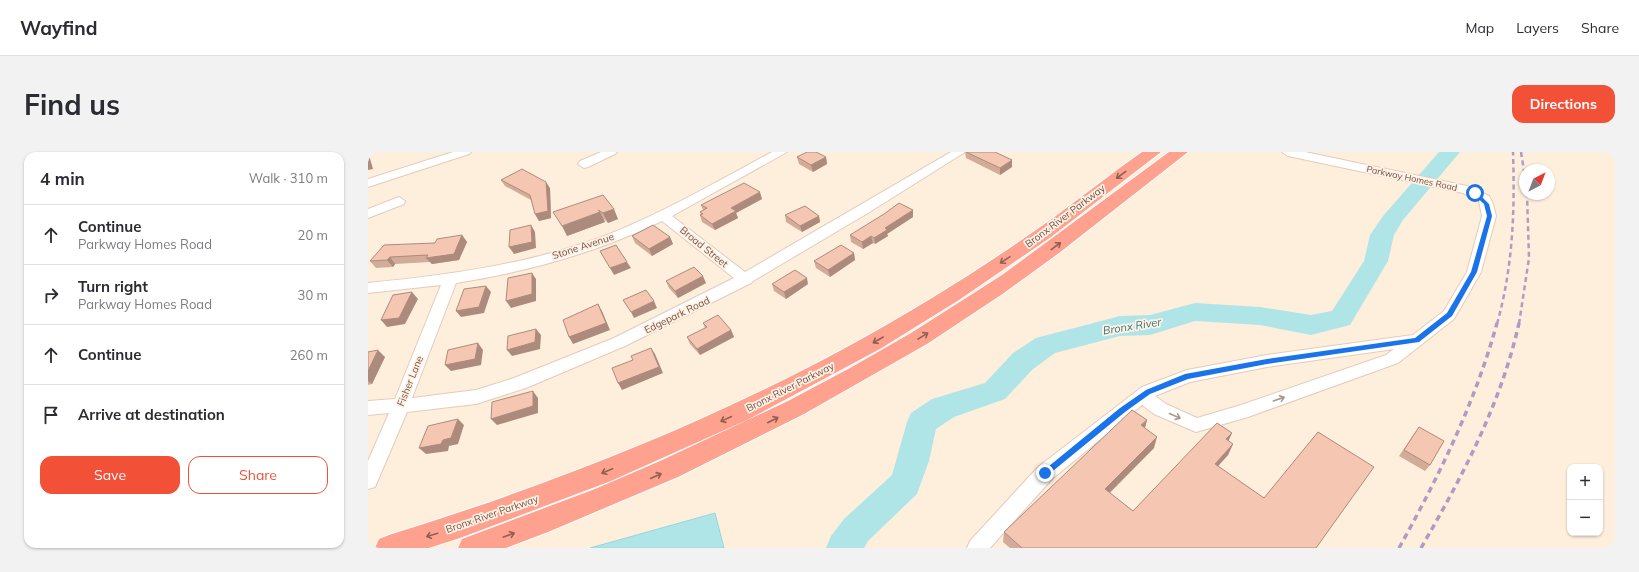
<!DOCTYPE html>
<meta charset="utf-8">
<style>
:root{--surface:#fff;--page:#f2f2f3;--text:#2b2b33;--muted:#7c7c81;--line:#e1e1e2;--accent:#f25037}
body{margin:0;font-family:Mulish,sans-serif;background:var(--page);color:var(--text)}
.controls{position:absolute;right:12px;bottom:12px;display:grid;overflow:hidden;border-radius:8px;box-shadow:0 1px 3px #0004}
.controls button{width:36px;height:36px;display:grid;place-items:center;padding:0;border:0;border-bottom:1px solid var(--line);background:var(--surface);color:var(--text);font:20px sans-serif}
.compass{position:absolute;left:1151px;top:12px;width:36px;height:36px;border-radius:50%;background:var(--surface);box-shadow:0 1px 3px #0004;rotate:42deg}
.stop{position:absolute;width:12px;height:12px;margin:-9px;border:3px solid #1a73e8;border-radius:50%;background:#fff}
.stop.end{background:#1a73e8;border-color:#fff;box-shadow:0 1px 4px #0008}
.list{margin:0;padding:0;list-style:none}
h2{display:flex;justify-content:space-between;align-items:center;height:52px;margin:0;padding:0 16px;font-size:17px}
h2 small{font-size:13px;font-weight:400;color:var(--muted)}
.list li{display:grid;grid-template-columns:26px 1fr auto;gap:12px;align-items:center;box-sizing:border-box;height:60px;padding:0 16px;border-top:1px solid var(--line)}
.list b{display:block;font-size:15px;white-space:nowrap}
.list p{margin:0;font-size:13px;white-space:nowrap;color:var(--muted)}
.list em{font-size:13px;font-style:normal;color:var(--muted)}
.actions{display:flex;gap:8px;padding:12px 16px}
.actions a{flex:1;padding:9px 0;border:1px solid var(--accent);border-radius:12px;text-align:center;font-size:14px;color:var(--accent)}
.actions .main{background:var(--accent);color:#fff}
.icon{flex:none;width:22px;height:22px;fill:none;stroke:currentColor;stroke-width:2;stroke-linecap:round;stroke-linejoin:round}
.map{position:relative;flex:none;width:1247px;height:396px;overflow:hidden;border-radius:12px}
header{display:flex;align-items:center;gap:24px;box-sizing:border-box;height:56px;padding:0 20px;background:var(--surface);border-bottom:1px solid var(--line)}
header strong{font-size:19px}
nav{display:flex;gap:22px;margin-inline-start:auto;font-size:14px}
.intro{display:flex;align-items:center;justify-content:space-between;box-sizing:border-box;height:96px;padding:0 24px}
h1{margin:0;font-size:28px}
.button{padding:10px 18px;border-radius:12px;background:var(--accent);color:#fff;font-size:14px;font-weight:700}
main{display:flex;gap:24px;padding:0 24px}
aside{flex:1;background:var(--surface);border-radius:12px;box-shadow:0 1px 3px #0004}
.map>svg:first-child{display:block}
.water{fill:#b0e5e8;stroke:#96d6db}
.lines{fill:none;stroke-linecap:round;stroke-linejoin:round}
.stream{stroke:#96d6db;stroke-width:4}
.river{fill:#b0e5e8;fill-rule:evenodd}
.minor-casing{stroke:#e4cbbb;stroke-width:2}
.highway-casing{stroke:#fff;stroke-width:2}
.minor{fill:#fff;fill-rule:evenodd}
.highway{fill:#fea18e;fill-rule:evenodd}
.rail-far1{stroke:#af9cc6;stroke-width:2.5;stroke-dasharray:5 3.5;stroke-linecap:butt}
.rail{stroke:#af9cc6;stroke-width:3.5;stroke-dasharray:6 4.5;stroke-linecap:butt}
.wall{fill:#d3ab99}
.shaded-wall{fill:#ac8b7d}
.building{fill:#f5c7b2;stroke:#ac8b7d}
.oneway{stroke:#906153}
.oneway2{stroke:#ac978f}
.route{fill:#1a73e8}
.labels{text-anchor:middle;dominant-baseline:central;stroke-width:3.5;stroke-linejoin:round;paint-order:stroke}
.far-street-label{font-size:9px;fill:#745144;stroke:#fff2e4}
.street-label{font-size:10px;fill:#745144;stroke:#fff2e4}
.water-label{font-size:11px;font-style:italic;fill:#37767c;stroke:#fff2e4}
</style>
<header>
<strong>Wayfind</strong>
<nav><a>Map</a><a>Layers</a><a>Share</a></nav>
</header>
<div class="intro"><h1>Find us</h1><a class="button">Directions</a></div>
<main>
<aside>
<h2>4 min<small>Walk · 310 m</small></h2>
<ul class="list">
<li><svg class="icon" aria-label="ahead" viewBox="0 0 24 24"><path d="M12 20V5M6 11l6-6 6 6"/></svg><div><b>Continue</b><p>Parkway Homes Road</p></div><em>20 m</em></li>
<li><svg class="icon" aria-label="right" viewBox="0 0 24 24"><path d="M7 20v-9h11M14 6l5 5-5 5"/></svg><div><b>Turn right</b><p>Parkway Homes Road</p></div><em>30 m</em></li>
<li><svg class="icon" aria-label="ahead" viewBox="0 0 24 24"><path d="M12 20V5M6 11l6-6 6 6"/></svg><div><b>Continue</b></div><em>260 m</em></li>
<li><svg class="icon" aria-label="arrive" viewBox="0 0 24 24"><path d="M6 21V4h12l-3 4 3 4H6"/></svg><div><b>Arrive at destination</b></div></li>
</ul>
<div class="actions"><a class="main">Save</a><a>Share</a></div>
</aside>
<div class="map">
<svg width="1247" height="396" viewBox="0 0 1247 396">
<rect width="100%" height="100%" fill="#feeedc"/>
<!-- water -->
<path class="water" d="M347 361 356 396H222Z"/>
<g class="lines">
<!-- stream -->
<path class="stream" d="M1075 0 1080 3"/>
<!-- river -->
<path class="river" d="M1071 0H1092L1035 68 1026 83 1020 109 982 173 943 183 892 173 827 169 782 183 752 184 687 201 665 217 637 247 586 265 568 277 561 309 549 342 500 389 496 396H458L463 384 476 367 524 323 539 270 543 261 564 247 617 231 645 201 668 186 752 164 782 163 827 151 892 155 943 163 964 159 996 109 1002 83 1015 64Z"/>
<!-- minor casing -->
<g class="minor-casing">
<path id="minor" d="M85 0H103L101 2 0 35V27Z
M233 0H249L247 2 220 15 216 16 210 12 212 9Z
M404 0H419L304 64 377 120 583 0H597L500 61 385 129 383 131 257 194 158 236 108 252 39 260 7 335 0 337V309L21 261 0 263V249L27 247 73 133 0 141V131C81 123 163 112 239 83 297 60 350 29 404 0ZM294 69 366 126 246 186 146 226 108 238 44 246 88 131C159 120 230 100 294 69Z
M914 0H937L1099 34 1121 44 1125 52 1128 64 1113 120 1086 167 1030 211 880 265 828 280 786 262 774 253 684 327 622 396H599L602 389 670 315 774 235 819 218 899 203 1045 183 1076 159 1099 120 1114 64 1111 49 1095 41 920 4ZM1026 197 1018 203 873 253 829 266 798 252 787 244 822 230 899 215Z
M31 45 37 49 36 52 0 66V57Z"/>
</g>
<!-- highway casing -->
<g class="highway-casing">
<path id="highway" d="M774 0H793L683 85 591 148 512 197 379 268 243 329 92 386 61 396H7L11 387 21 383C211 324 394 250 564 146 605 121 646 94 685 66 715 44 744 21 774 0Z
M801 0H820L691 101 633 143 559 192 436 262 310 325 180 380 138 396H90L94 387 227 337 292 309 420 249 482 216 543 181 634 123Z"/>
</g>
<!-- minor -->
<use href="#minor" class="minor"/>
<!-- highway -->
<use href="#highway" class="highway"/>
<!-- rail-far1 -->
<path class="rail-far1" d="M1153 0 1157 25
M1129 172C1145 115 1147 58 1145 0
M1151 172 1161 106 1159 42"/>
<!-- rail -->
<path class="rail" d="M1031 396C1071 324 1107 251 1129 171
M1053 396C1094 325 1133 252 1151 171"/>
</g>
<!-- wall -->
<path class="wall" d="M597 0 644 15 632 23 598 6Z
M429 5H458L459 12 445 20 431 12Z
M133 28 182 36 183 66 171 69 167 62 163 48 137 34Z
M235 43 250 67 240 71 236 67 237 70 199 84Z
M394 47 368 61 370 66 347 78 334 70 332 63 333 62 332 60 335 58 333 53Z
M545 58V65L519 82 520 84 507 92 505 91 495 97 483 90 482 83Z
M417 63 451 64 452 70 434 80 418 70Z
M94 83 99 90 91 108 64 112 62 110 27 112 25 115 8 116 2 109Z
M264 84 302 85 305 92 284 104 267 91Z
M486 101 487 108 462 125 448 116 446 109Z
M298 129 338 131 310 146 301 136Z
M404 132H440L418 147 406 139Z
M335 171 363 178 366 185 332 203 322 192 319 185 337 176Z
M0 200 17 205 4 232 0 233Z
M779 268 777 276 786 296 742 341 765 359 864 281 860 289 865 292 860 303 850 314 948 396H642L635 390 636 380Z
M1051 275 1062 313 1057 319 1031 304 1046 282Z"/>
<!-- shaded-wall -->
<path class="shaded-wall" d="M0 2 1 3 5 17 0 18Z
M458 5 459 12 445 20 443 13Z
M644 8V15L632 23V16Z
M178 30 182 36 183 66 171 69 167 62Z
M392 40 394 47 368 61 370 66 347 78 344 72 363 56Z
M246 57 250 67 240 71 235 61Z
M545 58V65L519 82 520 84 507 92 506 86 517 76Z
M232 60 237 70 199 84 194 74Z
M451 64 452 70 434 80 432 74Z
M163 73 167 80 168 96 146 102 141 95Z
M94 83 99 90 91 108 64 112 58 106Z
M503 84 505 91 495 97 494 90Z
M302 85 305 92 284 104 281 97Z
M486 101 487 108 462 125 460 118Z
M22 105 27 112 25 115 19 108Z
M259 110 263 116 246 123 242 116Z
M164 121 168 127V149L143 156 138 149Z
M335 124 338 131 310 146 307 139Z
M439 126 440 132 418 147 416 140Z
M118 134 123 140 116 161 93 165 88 159Z
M44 140 50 147 37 172 19 175 13 168Z
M286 149 289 156 266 166 263 160Z
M230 152 234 159 242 178 205 192 201 185Z
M168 177 173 183 172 197 144 204 139 198Z
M363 178 366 185 332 203 329 197Z
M110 191 115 198 113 213 83 219 77 213Z
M283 196 287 202 295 221 254 238 250 231Z
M10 198 17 205 4 232 0 229V219Z
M165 239 170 246V261L129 273 123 267Z
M90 267 96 273 90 292 81 294 80 299 58 302 51 296 75 288Z
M779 268 776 279 773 273Z
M864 281 859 292 858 287Z
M789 285 786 296 734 348 737 337Z
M865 292 860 303 842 323 847 312Z"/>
<!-- building -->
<path class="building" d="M439 0H448L458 5 443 13 429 5Z
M598 0H627L644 8 632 16Z
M154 17 178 30 180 59 167 62 162 43 133 28Z
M376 31 392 40 363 56 368 59 344 72 332 63 335 62 332 60 339 56 333 53Z
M235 43 246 57 235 61 230 58 232 60 194 74 185 60Z
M531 51 545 58 517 76 519 78 506 86 503 84 494 90 482 83 516 62Z
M437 54 451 64 432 74 417 63Z
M163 73 164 90 141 95 142 78Z
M285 73 302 85 281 97 264 84Z
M94 83 86 102 58 106 60 103 22 105 19 108 2 109 16 93 67 91 69 87Z
M248 93 259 110 242 116 232 99Z
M473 93 486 101 460 118 446 109Z
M326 115 335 124 307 139 298 129Z
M427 118 439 126 416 140 404 132Z
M164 121V142L138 149 140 126Z
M118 134 111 155 88 159 96 137Z
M278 138 286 149 263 160 255 148Z
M44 140 31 166 13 168 25 143Z
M230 152 238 171 201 185 195 168Z
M350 163 363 178 329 197 319 185 339 175 335 171Z
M168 177 167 190 139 198 140 184Z
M110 191 107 207 77 213 80 198Z
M283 196 291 215 250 231 244 216 265 208 263 204Z
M10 198 0 219V200Z
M165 239V254L123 267 124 250Z
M764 258 779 268 773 273 789 285 737 337 765 359 849 271 864 281 858 287 865 292 847 312 896 346 950 280 1006 315 948 396H654L636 380Z
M90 267 83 286 75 288 73 292 51 296 60 274Z
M1051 275 1076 289 1062 313 1036 298Z"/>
<!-- one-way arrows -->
<defs><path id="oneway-shaft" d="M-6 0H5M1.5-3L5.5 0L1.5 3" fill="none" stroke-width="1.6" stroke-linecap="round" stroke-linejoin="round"/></defs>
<g class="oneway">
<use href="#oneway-shaft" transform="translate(753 23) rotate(143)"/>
<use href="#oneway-shaft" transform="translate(688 94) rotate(-37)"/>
<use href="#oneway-shaft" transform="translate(637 108) rotate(146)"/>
<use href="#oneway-shaft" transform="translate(555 184) rotate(-32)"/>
<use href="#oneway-shaft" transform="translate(510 188) rotate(150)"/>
<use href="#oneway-shaft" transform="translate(358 267) rotate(155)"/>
<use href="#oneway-shaft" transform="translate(405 268) rotate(-27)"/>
<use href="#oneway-shaft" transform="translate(239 319) rotate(157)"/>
<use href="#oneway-shaft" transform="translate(288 324) rotate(-24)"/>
<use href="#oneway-shaft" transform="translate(64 383) rotate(163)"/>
<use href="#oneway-shaft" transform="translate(141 383) rotate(-20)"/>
</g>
<g class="oneway2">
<use href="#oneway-shaft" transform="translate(911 247) rotate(-19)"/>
<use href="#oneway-shaft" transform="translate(807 264) rotate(24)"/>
</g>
<!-- route -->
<path class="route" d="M1105 40H1109L1121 52 1124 64 1109 120 1084 164 1051 190 899 212 820 227 782 242 757 260 680 323H675V319L752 256 778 238 817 222 899 207 1047 186 1079 161 1103 120 1119 64 1116 52 1105 42Z"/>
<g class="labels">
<!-- far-street labels -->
<g class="far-street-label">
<text transform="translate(1044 26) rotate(12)">Parkway Homes Road</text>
</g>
<!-- street labels -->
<g class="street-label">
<text transform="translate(697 64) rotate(-37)">Bronx River Parkway</text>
<text transform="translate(215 94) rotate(-18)">Stone Avenue</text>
<text transform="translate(336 95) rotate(39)">Broad Street</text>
<text transform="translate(309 163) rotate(-26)">Edgepark Road</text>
<text transform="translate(42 229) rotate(-68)">Fisher Lane</text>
<text transform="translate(422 235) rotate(-27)">Bronx River Parkway</text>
<text transform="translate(124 362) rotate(-19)">Bronx River Parkway</text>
</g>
<!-- water labels -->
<g class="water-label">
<text transform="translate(764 174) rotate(-9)">Bronx River</text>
</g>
</g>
</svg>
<div class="controls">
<button>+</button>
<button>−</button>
</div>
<svg class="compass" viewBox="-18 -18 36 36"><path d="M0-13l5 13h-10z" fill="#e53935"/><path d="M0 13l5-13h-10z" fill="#7c7c81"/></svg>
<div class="stop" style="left:1107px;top:41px"></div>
<div class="stop end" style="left:677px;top:321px"></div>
</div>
</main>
